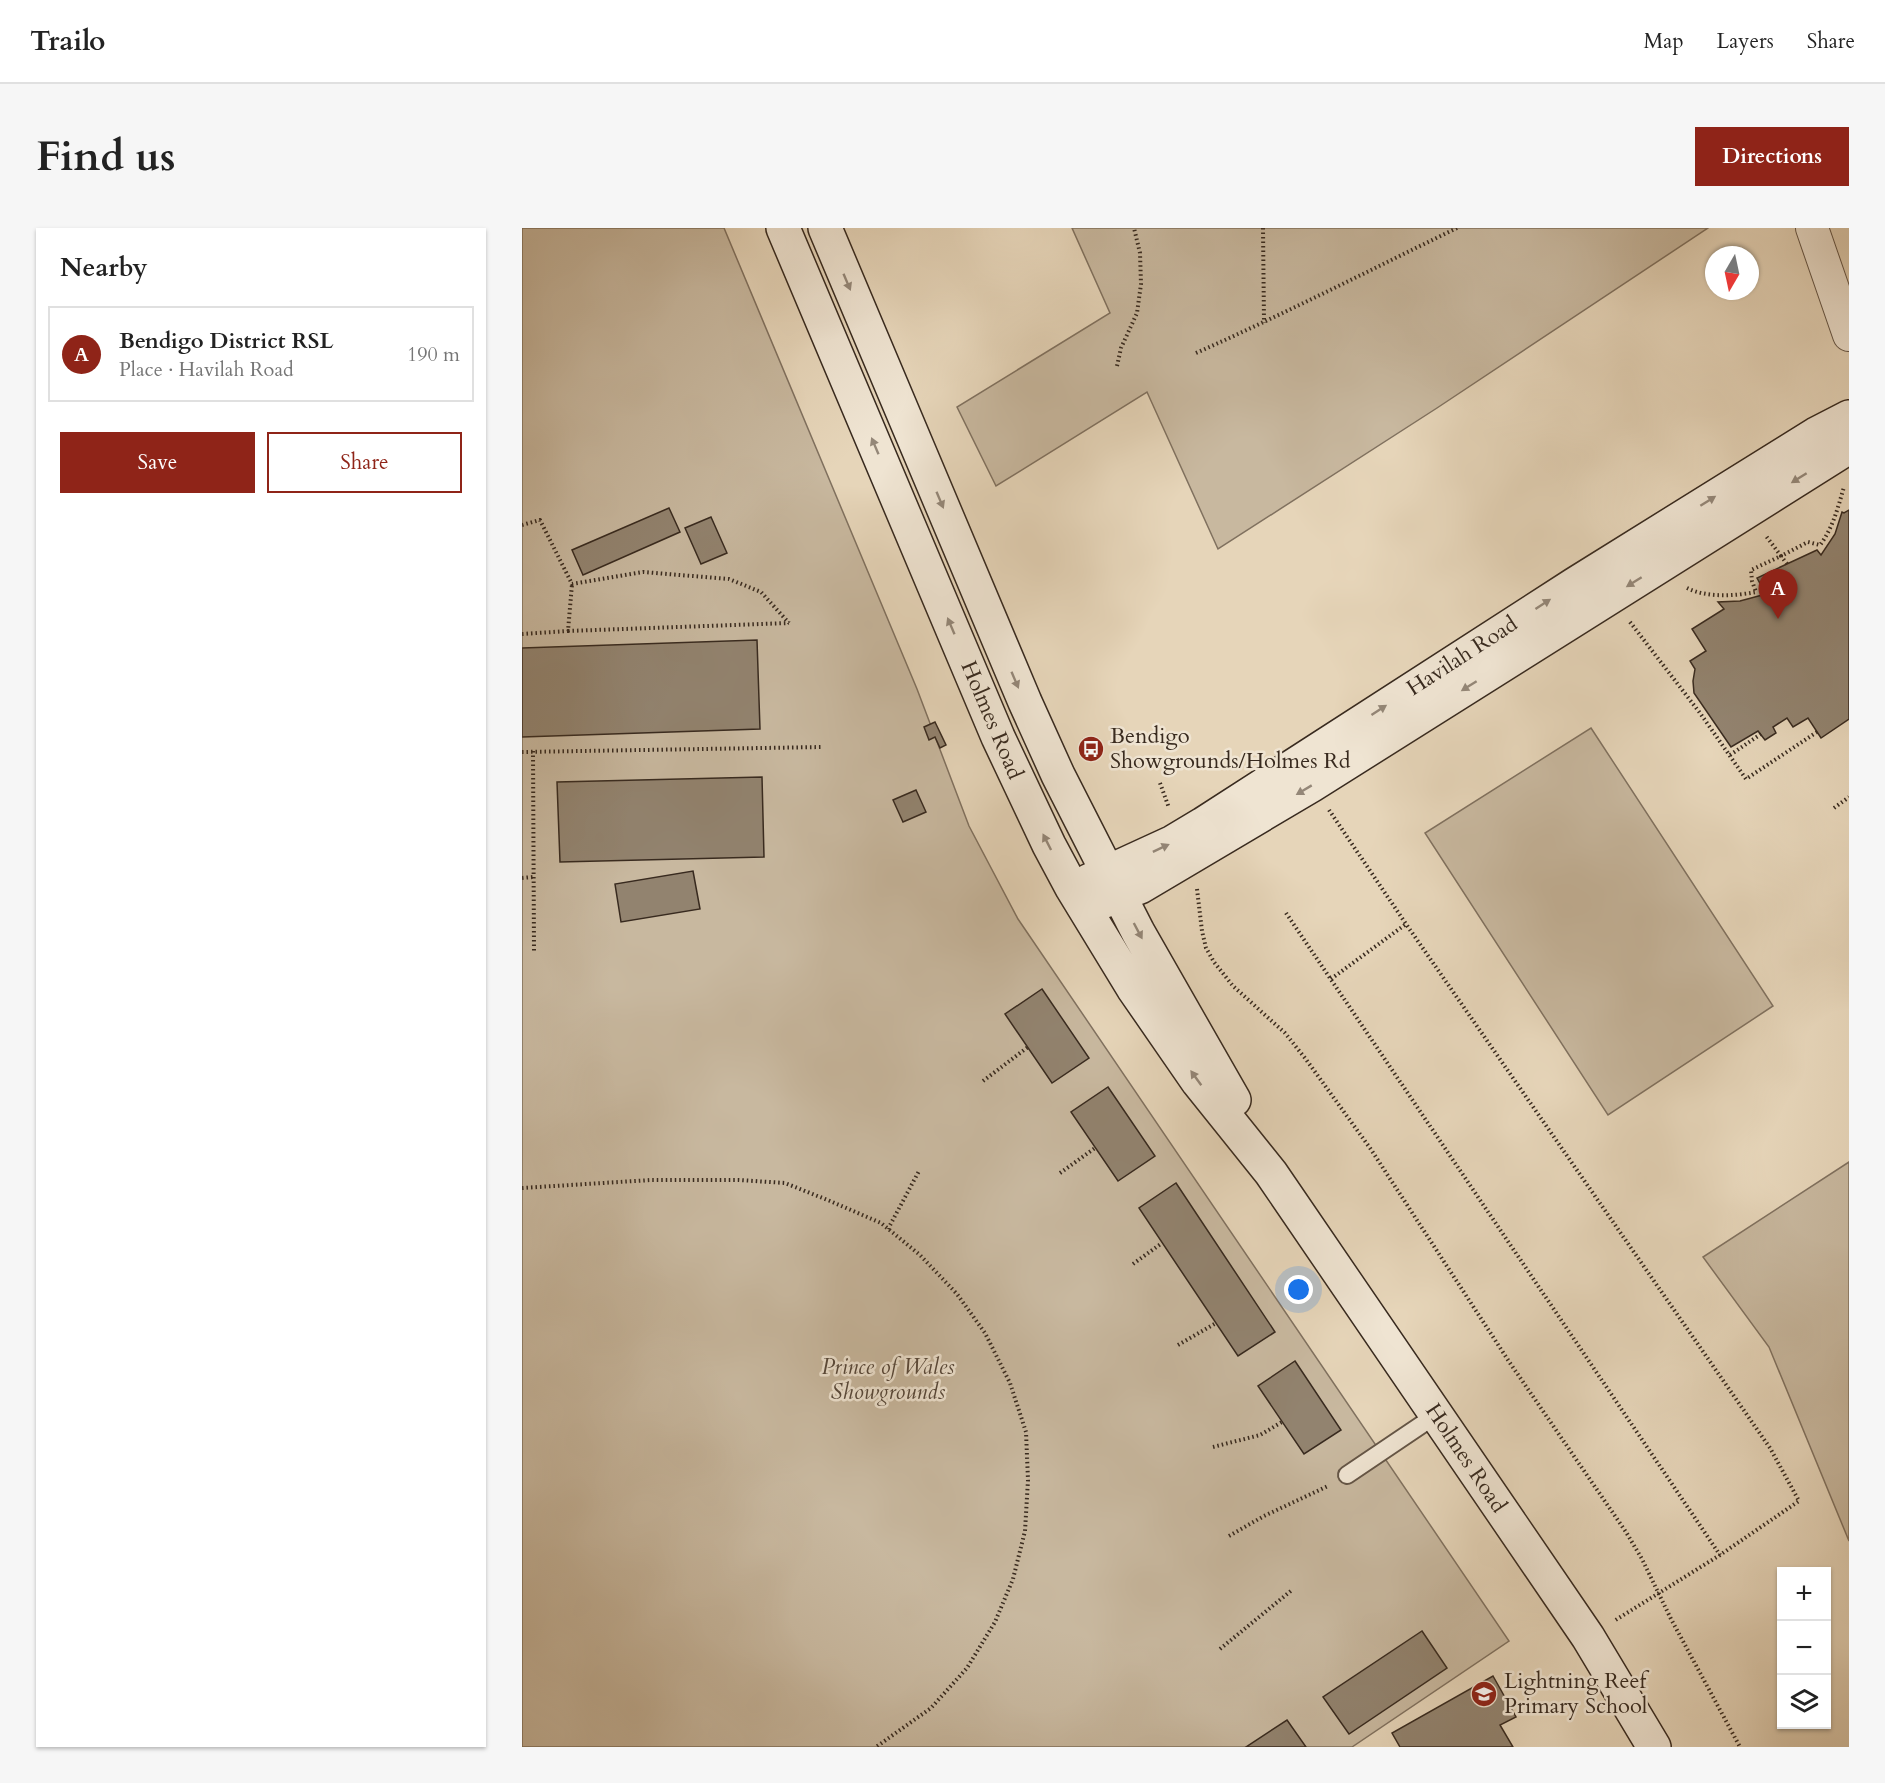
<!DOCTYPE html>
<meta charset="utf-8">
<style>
:root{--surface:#fff;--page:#f6f6f6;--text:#222;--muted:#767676;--line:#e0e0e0;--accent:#8f2418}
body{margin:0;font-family:Cardo,serif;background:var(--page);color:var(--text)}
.controls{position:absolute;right:18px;bottom:18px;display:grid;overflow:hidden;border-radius:0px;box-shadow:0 2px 4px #0004}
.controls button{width:54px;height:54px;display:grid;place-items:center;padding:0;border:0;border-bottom:2px solid var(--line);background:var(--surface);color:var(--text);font:30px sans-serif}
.compass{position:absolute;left:1183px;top:18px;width:54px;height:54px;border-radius:50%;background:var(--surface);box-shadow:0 2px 4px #0004;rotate:189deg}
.you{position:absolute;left:777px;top:1062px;width:21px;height:21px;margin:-15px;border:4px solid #fff;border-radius:50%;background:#1a73e8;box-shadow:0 0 0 9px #1a73e833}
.badge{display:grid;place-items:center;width:39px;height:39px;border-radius:50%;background:var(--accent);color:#fff;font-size:20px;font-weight:700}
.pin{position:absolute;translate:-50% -50px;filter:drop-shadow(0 2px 3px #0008)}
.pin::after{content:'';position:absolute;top:32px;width:21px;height:18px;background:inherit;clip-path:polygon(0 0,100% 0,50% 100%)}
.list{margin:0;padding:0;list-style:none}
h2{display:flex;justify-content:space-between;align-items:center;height:78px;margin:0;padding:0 24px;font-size:26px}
h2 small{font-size:20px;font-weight:400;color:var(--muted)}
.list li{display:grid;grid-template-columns:39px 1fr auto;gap:18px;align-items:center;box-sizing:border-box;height:96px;margin:0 12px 12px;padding:0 12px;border:2px solid var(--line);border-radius:0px}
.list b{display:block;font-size:22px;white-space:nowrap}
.list p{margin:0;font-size:20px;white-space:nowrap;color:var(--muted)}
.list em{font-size:20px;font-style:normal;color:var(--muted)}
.actions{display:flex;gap:12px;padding:18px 24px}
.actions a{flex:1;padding:14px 0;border:2px solid var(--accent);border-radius:0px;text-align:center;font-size:21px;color:var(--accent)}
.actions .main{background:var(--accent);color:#fff}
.icon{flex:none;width:33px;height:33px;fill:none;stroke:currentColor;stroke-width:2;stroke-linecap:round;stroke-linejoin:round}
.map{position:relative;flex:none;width:1327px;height:1519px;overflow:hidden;border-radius:0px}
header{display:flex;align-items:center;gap:36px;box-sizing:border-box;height:84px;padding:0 30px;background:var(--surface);border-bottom:2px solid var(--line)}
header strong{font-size:28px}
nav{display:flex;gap:33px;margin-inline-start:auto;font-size:21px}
.intro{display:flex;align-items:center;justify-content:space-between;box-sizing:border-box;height:144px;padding:0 36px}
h1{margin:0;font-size:42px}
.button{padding:15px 27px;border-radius:0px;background:var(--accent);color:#fff;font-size:21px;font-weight:700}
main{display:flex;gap:36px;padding:0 36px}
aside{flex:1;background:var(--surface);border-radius:0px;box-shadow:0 2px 4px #0004}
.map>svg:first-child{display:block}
.green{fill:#c8b89f;stroke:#80715f;stroke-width:1.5}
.building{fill:#92836f;stroke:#382a1f;stroke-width:1.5}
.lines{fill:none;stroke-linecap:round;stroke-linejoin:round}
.lane-casing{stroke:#645546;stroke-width:20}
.street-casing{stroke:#645546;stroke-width:34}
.secondary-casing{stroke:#382a1f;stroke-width:36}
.path{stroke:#382a1f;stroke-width:4;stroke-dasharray:1.5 3;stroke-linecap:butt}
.lane{stroke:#efe4d2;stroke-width:16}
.street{stroke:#efe4d2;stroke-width:32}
.secondary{stroke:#efe4d2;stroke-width:33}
.oneway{fill:#948778}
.labels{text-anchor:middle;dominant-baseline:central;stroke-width:5;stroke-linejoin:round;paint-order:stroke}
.street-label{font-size:22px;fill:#382a1f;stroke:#efe4d2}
.poi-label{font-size:22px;fill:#382a1f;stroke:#efe4d2;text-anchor:start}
.park-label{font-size:22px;font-style:italic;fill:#554639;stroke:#efe4d2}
</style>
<header>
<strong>Trailo</strong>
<nav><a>Map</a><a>Layers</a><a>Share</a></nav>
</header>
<div class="intro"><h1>Find us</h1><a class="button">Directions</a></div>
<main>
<aside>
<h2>Nearby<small></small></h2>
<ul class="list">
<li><span class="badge">A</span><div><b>Bendigo District RSL</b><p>Place · Havilah Road</p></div><em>190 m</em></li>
</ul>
<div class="actions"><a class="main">Save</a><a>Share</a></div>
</aside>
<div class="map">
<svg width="1327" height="1519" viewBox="0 0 1327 1519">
<rect width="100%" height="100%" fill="#e6d5b9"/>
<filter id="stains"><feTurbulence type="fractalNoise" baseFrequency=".00333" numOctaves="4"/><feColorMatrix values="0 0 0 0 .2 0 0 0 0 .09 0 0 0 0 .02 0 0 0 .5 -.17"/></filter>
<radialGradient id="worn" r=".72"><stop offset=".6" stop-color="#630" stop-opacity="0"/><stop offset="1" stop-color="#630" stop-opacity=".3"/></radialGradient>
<!-- green -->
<path class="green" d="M0 0H202L395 461 447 598 496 691 987 1413 830 1519H0Z
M550 0H1186L915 180 696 321 625 164 474 258 435 179 588 85Z
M1069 500 1251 778 1086 887 903 605Z
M1327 934V1313L1247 1119 1181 1029Z"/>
<!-- building -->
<path class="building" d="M147 280 158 304 61 347 50 322Z
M1327 282V491L1299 510 1286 490 1271 499 1265 490 1251 499 1254 505 1243 512 1236 503 1209 519 1172 465 1171 453 1173 441 1168 433 1184 423 1170 401 1202 381 1196 374 1218 373 1244 366 1235 350 1295 322 1299 327 1313 306 1320 284 1322 285Z
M189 289 205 325 179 336 163 300Z
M235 412 238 501 0 509V420Z
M413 494 424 517 418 520 413 509 407 512 402 499Z
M240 549 242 629 38 634 35 554Z
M394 562 404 584 381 594 371 572Z
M171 643 178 681 99 694 93 656Z
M520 761 567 830 530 855 483 786Z
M586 859 633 928 596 953 549 884Z
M654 955 753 1104 716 1128 617 980Z
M773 1133 819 1202 782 1226 736 1158Z
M900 1403 925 1440 827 1506 801 1469Z
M971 1448 994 1489 978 1497 991 1519H878L870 1505Z
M765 1492 784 1519H724Z"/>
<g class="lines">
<!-- lane casing -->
<g class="lane-casing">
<path id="lane" d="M825 1247 914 1187"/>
</g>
<!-- street casing -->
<g class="street-casing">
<path id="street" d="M1290 0 1327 107"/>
</g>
<!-- secondary casing -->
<g class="secondary-casing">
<path id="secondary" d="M261 0 476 509 527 617 550 660 611 760 676 854 749 945 1066 1409 1132 1519
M303 0 503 474 536 547 616 704 712 872
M566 653 651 614 681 596 1053 356 1294 206 1327 189
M578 675 618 659 790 557 1327 219"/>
</g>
<!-- path -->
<path class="path" d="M741 0 742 95
M674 125C762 86 848 42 935 0
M595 138 599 120 615 85 619 56 618 25 612 0
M0 297 18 292 50 356 121 344 207 351 239 364 267 395
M1265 336 1259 328 1286 314 1298 317C1311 300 1316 279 1322 259
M1165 360C1185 370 1213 368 1234 364L1230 353 1229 342 1259 328 1244 308
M1108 394 1178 485 1224 551 1295 504
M46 403 267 395
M0 406 46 403 50 356
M11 523 12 724
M0 524 300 519
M1208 527 1239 506
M638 555 647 580
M1312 580 1327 569
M807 582 884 696 1248 1220 1277 1273 1198 1327 1092 1393
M0 650 11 649
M675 661 680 703 684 720 692 734 711 758 763 805 783 830 848 920 988 1135 1104 1304 1120 1331 1149 1391 1218 1519
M764 685 1198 1327
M809 751 884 696
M461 853 506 819
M538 945 573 920
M0 960 129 952H217L263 955 308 973 359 995 398 1027 435 1066 463 1105 488 1155 504 1204 506 1252 503 1303 491 1351 473 1394 445 1440 409 1480 354 1519
M366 1001 397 943
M611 1036 640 1015
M656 1117 694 1095
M691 1219 738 1207 760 1194
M707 1308 742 1288 806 1258
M698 1421 770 1362"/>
<!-- lane -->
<use href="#lane" class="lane"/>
<!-- street -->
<use href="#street" class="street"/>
<!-- secondary -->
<use href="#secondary" class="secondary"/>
</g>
<!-- one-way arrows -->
<defs><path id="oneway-solid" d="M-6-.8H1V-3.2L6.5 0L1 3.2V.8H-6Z" transform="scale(1.5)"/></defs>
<g class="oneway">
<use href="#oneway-solid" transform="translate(325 54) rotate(67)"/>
<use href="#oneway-solid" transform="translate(353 218) rotate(-113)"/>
<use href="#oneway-solid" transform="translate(1277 250) rotate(148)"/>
<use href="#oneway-solid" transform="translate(418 272) rotate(67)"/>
<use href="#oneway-solid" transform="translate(1186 273) rotate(-32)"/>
<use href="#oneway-solid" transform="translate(1112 354) rotate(148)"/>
<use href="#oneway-solid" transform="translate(1021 376) rotate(-33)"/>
<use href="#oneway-solid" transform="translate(429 398) rotate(-113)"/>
<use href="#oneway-solid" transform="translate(493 452) rotate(67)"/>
<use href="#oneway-solid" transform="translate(947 458) rotate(148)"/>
<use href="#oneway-solid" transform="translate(857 482) rotate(-33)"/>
<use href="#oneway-solid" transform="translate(782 562) rotate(149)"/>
<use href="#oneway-solid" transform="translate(525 614) rotate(-117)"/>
<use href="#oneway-solid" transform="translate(639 620) rotate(-25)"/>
<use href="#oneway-solid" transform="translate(616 703) rotate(62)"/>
<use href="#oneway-solid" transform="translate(674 850) rotate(-126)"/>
</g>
<!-- icons -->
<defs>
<g id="bus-disc" transform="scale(1.35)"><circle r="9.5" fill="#8f2418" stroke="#efe4d2"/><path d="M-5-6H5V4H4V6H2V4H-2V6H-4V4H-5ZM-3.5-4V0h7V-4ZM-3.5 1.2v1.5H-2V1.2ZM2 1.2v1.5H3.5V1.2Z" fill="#fff"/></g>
<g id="school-disc" transform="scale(1.35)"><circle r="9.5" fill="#8f2418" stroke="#efe4d2"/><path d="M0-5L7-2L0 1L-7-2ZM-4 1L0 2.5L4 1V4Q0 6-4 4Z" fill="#fff"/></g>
</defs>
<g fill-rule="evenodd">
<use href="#bus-disc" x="569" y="521"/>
<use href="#school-disc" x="962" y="1466"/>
</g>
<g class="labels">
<!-- street labels -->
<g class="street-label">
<text transform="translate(940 428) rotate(-33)">Havilah Road</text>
<text transform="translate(470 492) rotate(67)">Holmes Road</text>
<text transform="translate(944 1230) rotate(56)">Holmes Road</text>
</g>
<!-- poi labels -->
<g class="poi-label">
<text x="588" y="508">Bendigo<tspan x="588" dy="25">Showgrounds/Holmes Rd</tspan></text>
<text x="982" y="1453">Lightning Reef<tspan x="982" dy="25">Primary School</tspan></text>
</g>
<!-- park labels -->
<g class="park-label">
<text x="366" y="1139">Prince of Wales<tspan x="366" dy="25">Showgrounds</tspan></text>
</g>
</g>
<rect width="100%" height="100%" filter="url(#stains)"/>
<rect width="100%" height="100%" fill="url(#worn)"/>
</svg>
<div class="controls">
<button>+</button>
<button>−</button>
<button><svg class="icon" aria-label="layers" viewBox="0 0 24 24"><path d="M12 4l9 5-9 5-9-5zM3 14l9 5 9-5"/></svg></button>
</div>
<svg class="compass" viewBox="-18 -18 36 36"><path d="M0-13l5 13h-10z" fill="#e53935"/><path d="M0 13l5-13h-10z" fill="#767676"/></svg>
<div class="you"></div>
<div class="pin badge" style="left:1256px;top:391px">A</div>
</div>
</main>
